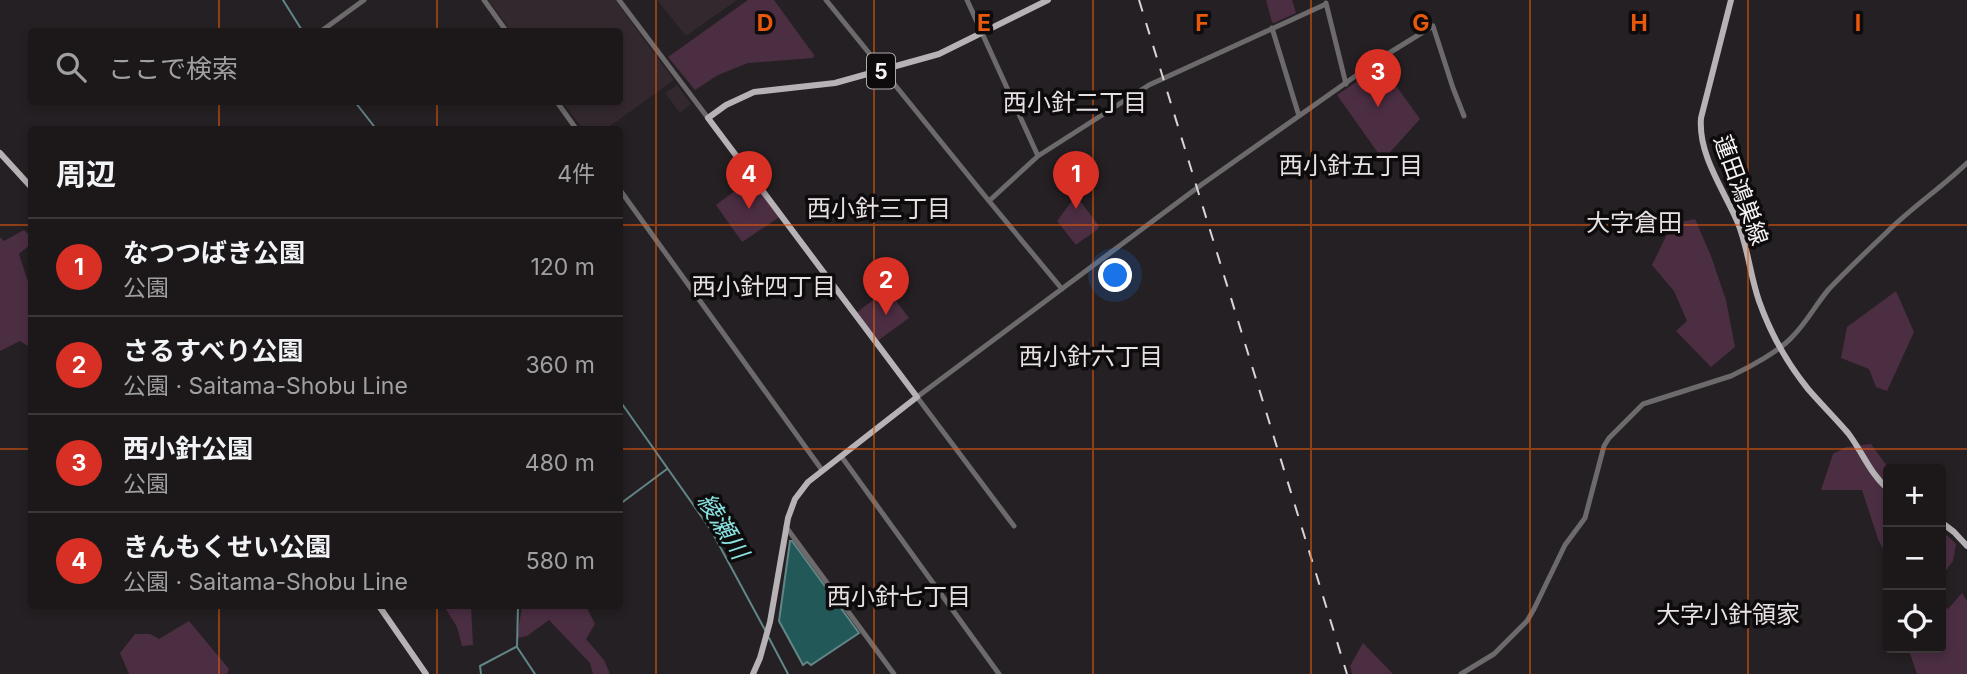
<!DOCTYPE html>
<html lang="ja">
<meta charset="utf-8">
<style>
:root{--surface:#1c181a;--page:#252123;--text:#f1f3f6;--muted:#a0a0a2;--line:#3a3739;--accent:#d93025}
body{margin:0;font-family:Inter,"Noto Sans JP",sans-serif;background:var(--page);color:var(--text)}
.controls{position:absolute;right:21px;bottom:21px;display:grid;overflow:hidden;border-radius:7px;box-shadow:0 4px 10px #0003}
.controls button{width:63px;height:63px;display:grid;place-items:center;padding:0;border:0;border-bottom:2px solid var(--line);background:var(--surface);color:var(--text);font:35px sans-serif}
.you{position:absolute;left:1116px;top:276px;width:24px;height:24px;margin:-18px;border:5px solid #fff;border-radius:50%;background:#1a73e8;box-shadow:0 0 0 10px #1a73e833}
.badge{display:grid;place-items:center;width:46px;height:46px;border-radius:50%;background:var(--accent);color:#fff;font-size:23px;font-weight:700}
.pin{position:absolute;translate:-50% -58px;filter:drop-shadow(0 2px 4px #0008)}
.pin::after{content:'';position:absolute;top:37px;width:24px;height:21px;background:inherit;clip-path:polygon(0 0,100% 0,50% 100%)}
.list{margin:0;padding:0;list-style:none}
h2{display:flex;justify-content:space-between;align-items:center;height:91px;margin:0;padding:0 28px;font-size:30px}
h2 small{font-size:23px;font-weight:400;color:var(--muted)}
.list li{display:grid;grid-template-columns:46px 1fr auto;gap:21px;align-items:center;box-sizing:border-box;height:98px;padding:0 28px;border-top:2px solid var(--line)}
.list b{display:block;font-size:26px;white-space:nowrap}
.list p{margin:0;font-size:23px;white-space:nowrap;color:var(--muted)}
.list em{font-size:23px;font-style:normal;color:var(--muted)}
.icon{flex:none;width:38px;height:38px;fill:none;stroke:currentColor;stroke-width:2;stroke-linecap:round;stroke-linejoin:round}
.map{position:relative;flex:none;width:1967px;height:674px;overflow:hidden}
.search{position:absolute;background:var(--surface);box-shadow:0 4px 10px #0003;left:28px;top:28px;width:595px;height:77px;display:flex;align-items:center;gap:18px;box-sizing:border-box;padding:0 24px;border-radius:7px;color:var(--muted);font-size:26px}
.panel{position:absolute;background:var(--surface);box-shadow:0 4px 10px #0003;left:28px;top:126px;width:595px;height:483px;border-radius:7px}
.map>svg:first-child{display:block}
.built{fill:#32282e}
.green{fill:#4c2e42}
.water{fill:#225858;stroke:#628687;stroke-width:2}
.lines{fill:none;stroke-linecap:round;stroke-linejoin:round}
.stream{stroke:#628687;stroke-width:2}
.minor{stroke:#6c6a6b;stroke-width:5}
.major{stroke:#b7b2b5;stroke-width:6}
.rail{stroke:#d8d4d6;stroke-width:2;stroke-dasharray:12 12;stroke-linecap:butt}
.grid{fill:none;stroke:#e8590c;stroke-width:2;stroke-opacity:0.55}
.labels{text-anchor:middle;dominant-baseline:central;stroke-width:7;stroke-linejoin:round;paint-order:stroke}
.shield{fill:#0d0b0c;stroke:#b1adaf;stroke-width:2}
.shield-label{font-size:21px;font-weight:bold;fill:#f7f3f5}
.street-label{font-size:23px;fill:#f7f3f5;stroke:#0d0b0c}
.neighbourhood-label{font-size:24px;fill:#e7e0e4;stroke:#0d0b0c}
.water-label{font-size:24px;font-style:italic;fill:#89e2e1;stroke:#0d0b0c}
.grid-label{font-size:23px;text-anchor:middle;font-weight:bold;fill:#e8590c;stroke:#0d0b0c;stroke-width:7;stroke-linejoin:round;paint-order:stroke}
</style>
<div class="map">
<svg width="1967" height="674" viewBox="0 0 1967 674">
<rect width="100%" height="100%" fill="#252023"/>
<!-- built -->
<path class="built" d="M488 0H615L674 80 606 129H583L562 102H620V32L511 31Z
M657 0H737L686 36Z
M677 85 691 104 680 113 665 93Z"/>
<!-- green -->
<path class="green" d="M748 0H774L814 55 813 58 748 63 718 75 695 90 668 57Z
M1266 0H1292L1296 13 1274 23 1272 22Z
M1381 65 1420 119 1383 160 1337 95Z
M753 177 781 216 742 242 716 205Z
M1075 197H1077L1099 226 1098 229 1077 244H1075L1057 221Z
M1695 219 1711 256 1726 300 1735 347 1711 367 1676 331 1687 321 1674 291 1652 265 1672 224Z
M24 230 31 237V244L19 254 31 291V348L20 341 0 351V237L4 241Z
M887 289 909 318 876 342 855 314Z
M1896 291 1914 332 1887 391 1876 387 1869 369 1841 358 1847 327Z
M1871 444 1889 469 1888 559 1878 539 1862 490H1821L1833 454 1846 447Z
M1947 535 1956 544 1953 561 1941 577V545Z
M1962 593 1967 601V674H1917L1908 648H1941V604L1948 609Z
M444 606H471L473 645 462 646 457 627Z
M522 606H586L595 624 586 639 604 660 610 674H593L590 663 549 620 527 636 517 638Z
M189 621 229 669 227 674H129L120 653 135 634H150L159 639Z
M1363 643 1393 674H1352L1350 666Z"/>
<!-- water -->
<path class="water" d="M790 541H792L859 633 811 665 807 662 803 665 779 621Z"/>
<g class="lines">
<!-- stream -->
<path class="stream" d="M283 0 303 32
M355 102 377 130
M620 401 711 530 765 630
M620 504 667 469
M518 606 517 647 535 674
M769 638 788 674
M481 674 480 666 516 647"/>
<!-- minor -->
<path class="minor" d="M484 0 507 32
M619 0 708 118
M826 0 989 201
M967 0 1038 156 989 201 1062 289
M1326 3 1346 84
M1272 28 1299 116
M320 32 364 0
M557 102 577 130
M1038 156 1149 85 1326 4
M620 190 822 470
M841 456 999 674
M1014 526 917 397 1201 185 1381 58 1433 26 1453 88 1464 116
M786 527 894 674
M1461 674 1494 654 1527 621 1534 609 1565 545 1585 518 1604 446 1609 438 1643 404 1731 376C1748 368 1780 351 1793 336 1807 322 1816 304 1829 289 1847 270 1867 251 1886 233 1911 208 1941 188 1967 163"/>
<!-- major -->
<path class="major" d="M1731 0 1701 118C1698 155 1724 190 1738 223 1748 248 1750 275 1759 301 1770 332 1787 363 1808 389 1821 404 1835 418 1848 433 1862 451 1870 474 1888 489
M0 153 32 188
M1941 522 1954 532 1967 546
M379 606 426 674
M753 674 760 658 770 622 788 518 795 499 808 482 917 397 708 118 726 105 754 92 835 83 939 54 1048 0"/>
<!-- rail -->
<path class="rail" d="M1139 0 1347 674"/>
</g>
<!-- grid -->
<path class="grid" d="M219 0V32M437 0V32M656 0V674M874 0V674M1093 0V674M1311 0V674M1530 0V674M1748 0V674M219 102V130M437 102V130M0 225H32M620 225H1967M0 449H32M620 449H1967M219 606V674M437 606V674"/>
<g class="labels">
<!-- shield labels -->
<rect class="shield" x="867" y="53.5" width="28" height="35" rx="5"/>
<g class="shield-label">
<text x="881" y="71">5</text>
</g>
<!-- street labels -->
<g class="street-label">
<text transform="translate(1741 190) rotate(70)">蓮田鴻巣線</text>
</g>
<!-- neighbourhood labels -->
<g class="neighbourhood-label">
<text x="1075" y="102">西小針二丁目</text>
<text x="1351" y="165">西小針五丁目</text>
<text x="879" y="208">西小針三丁目</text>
<text x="1634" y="222">大字倉田</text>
<text x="764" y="286">西小針四丁目</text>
<text x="1091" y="356">西小針六丁目</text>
<text x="899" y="596">西小針七丁目</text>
<text x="1728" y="614">大字小針領家</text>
</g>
<!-- water labels -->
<g class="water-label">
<text transform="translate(723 526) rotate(58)">綾瀬川</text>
</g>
</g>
<g class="grid-label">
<text x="765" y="31">D</text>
<text x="984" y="31">E</text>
<text x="1202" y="31">F</text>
<text x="1421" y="31">G</text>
<text x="1639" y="31">H</text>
<text x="1858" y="31">I</text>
</g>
</svg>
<div class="controls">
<button>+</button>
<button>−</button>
<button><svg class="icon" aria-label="locate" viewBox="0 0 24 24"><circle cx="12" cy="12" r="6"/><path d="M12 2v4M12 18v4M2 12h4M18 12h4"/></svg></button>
</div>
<div class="you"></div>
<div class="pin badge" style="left:1076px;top:209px">1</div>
<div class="pin badge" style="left:886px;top:315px">2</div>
<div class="pin badge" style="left:1378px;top:107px">3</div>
<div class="pin badge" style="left:749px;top:209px">4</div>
<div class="search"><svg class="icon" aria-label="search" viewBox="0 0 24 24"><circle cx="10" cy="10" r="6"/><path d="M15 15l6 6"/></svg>ここで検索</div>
<section class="panel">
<h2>周辺<small>4件</small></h2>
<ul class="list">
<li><span class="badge">1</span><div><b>なつつばき公園</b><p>公園</p></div><em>120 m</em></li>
<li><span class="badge">2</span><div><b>さるすべり公園</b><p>公園 · Saitama-Shobu Line</p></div><em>360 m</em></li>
<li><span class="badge">3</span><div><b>西小針公園</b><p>公園</p></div><em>480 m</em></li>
<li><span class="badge">4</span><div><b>きんもくせい公園</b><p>公園 · Saitama-Shobu Line</p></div><em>580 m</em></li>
</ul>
</section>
</div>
